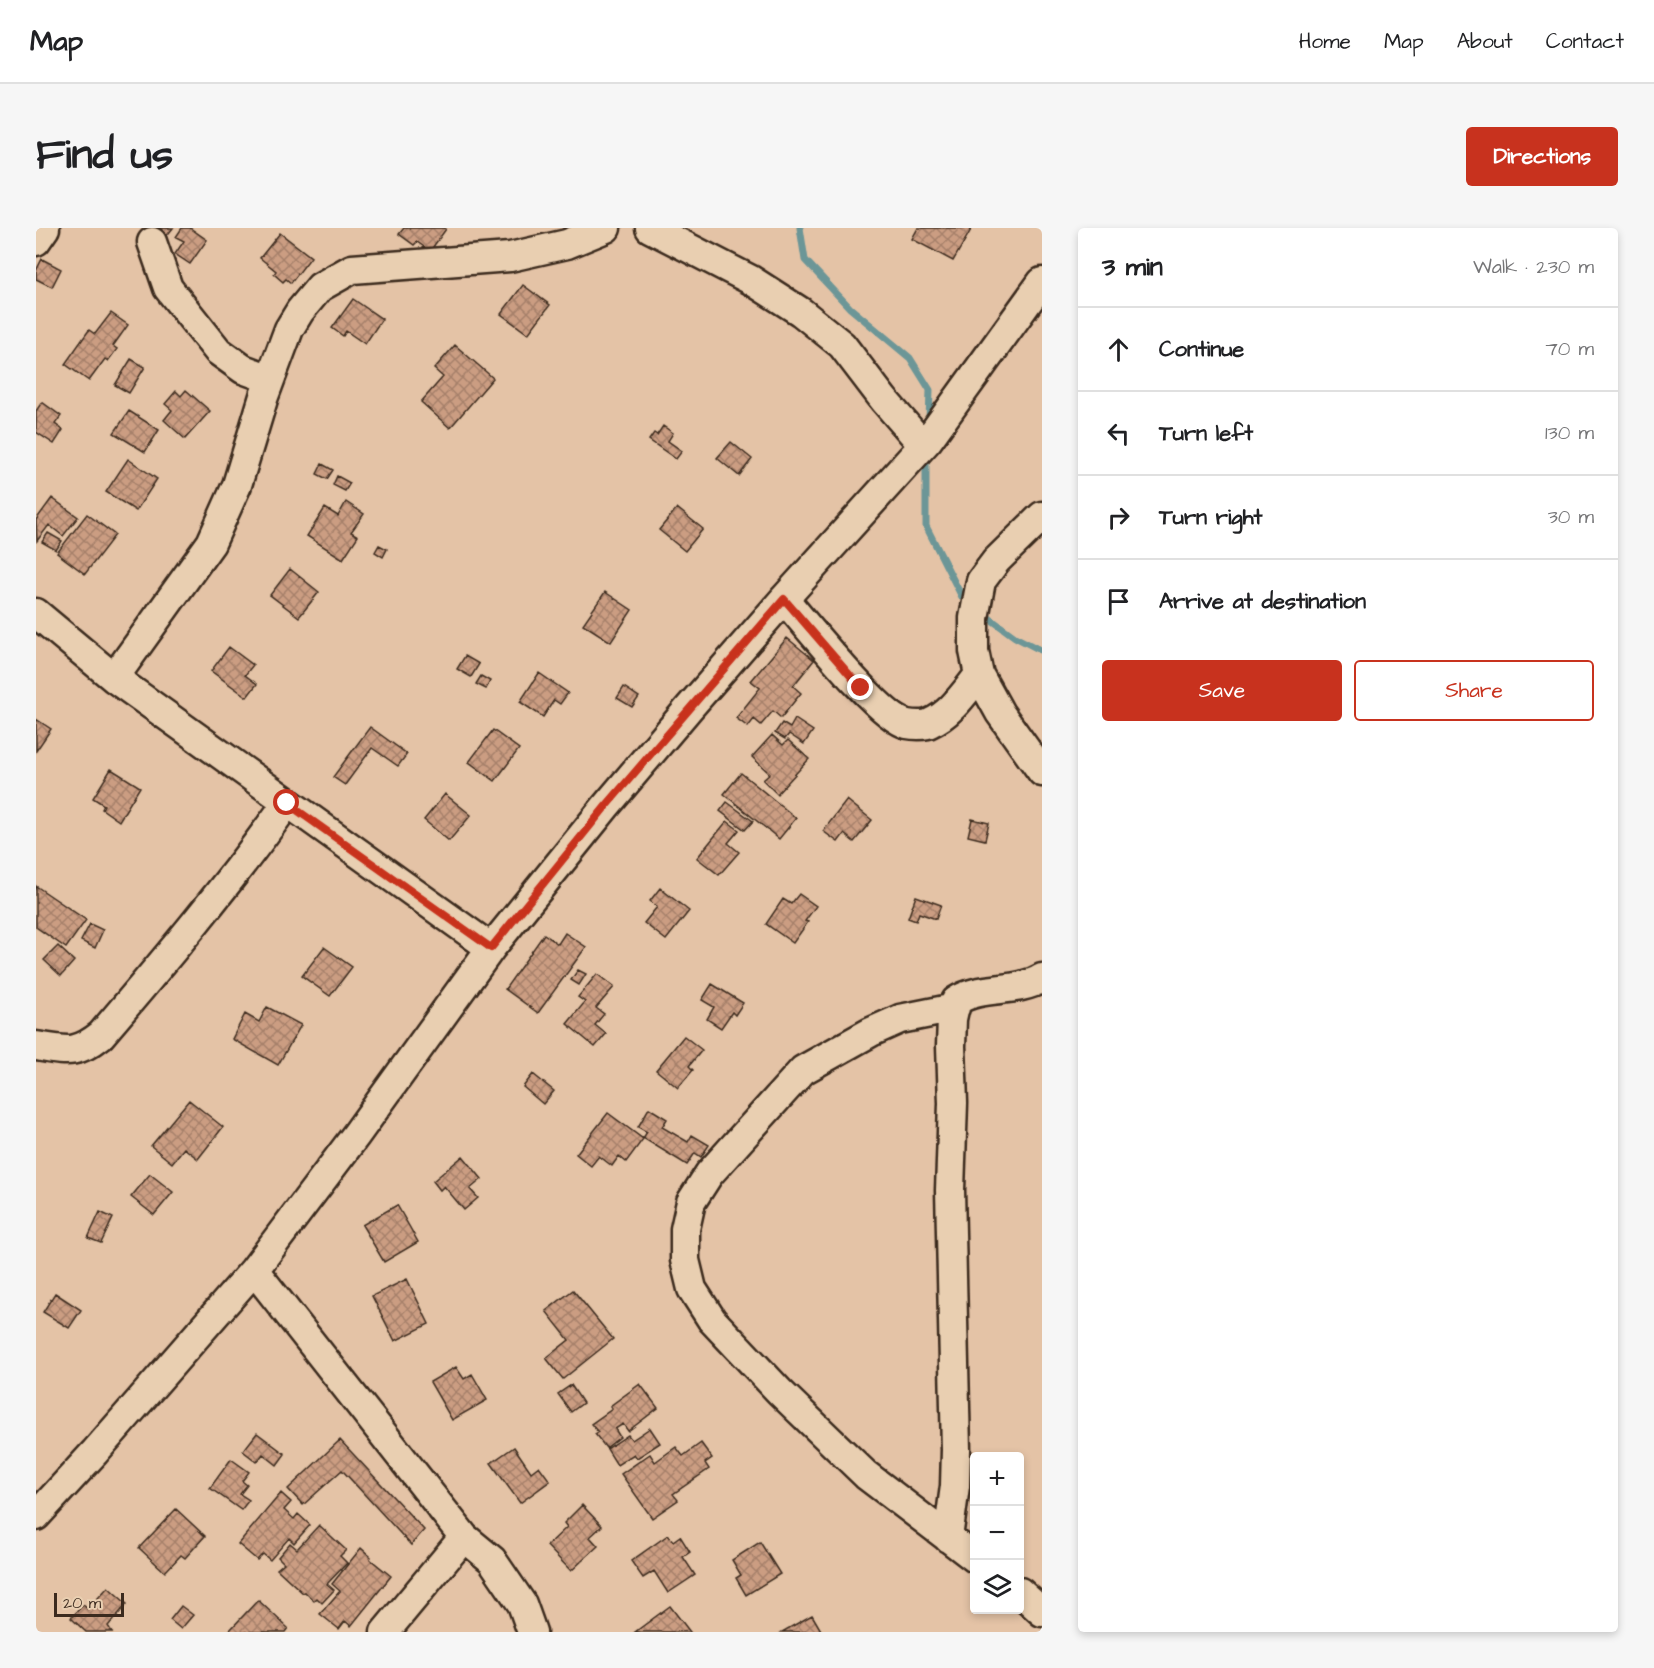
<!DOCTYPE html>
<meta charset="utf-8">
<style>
:root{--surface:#fff;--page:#f6f6f6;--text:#202124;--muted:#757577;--line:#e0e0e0;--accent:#c8321e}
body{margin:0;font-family:"Architects Daughter",sans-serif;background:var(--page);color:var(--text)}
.controls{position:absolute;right:18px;bottom:18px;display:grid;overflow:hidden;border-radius:6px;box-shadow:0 3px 9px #0003}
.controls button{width:54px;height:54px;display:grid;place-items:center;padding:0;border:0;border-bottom:2px solid var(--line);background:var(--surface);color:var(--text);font:30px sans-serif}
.scale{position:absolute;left:18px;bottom:15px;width:70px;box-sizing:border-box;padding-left:6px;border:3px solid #3b2a1e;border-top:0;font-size:16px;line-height:21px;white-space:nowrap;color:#3b2a1e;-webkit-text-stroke:4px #e9cfb1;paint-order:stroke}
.stop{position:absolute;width:18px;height:18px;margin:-14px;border:4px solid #c8321e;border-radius:50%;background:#fff}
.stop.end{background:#c8321e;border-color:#fff;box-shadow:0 2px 6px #0008}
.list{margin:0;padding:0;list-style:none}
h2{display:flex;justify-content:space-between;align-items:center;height:78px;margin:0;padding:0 24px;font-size:26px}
h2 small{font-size:20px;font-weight:400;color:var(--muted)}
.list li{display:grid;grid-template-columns:39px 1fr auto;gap:18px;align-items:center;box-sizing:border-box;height:84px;padding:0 24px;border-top:2px solid var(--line)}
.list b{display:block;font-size:22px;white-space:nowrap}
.list em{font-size:20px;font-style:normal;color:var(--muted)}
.actions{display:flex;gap:12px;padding:18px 24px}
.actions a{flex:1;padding:14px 0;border:2px solid var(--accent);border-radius:6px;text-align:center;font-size:21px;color:var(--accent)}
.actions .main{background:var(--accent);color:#fff}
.icon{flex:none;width:33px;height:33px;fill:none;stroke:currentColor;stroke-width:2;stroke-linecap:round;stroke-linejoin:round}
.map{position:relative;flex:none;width:1006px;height:1404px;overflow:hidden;border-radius:6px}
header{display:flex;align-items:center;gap:36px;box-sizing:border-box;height:84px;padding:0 30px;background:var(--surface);border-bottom:2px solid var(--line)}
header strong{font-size:28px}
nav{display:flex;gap:33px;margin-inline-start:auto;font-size:21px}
.intro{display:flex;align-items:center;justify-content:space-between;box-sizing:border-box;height:144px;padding:0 36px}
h1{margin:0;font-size:42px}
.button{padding:15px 27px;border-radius:6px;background:var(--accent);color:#fff;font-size:21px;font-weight:700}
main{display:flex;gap:36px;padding:0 36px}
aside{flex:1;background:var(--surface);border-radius:6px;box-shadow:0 3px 9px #0003}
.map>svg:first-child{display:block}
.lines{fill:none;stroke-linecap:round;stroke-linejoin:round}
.stream{stroke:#6c9697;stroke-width:7}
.building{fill:url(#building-cross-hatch);stroke:#3b2a1e;stroke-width:1.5}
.street-casing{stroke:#3b2a1e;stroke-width:33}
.street{stroke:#e9cfb1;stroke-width:28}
.route{stroke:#c8321e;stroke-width:8}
</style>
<header>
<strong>Map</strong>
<nav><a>Home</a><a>Map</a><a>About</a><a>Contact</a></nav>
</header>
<div class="intro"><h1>Find us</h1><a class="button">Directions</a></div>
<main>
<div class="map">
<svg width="1006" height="1404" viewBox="0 0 1006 1404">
<defs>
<pattern id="building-cross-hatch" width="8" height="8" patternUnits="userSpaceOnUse" patternTransform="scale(1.5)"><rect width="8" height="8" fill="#cb9d82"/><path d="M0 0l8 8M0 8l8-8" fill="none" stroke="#a6806a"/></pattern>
</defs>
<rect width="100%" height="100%" fill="#e4c3a6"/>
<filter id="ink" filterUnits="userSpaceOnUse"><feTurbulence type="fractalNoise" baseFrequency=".0167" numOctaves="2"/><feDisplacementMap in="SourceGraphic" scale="12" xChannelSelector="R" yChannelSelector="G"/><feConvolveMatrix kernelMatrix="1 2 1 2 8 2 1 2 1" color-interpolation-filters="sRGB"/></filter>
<g filter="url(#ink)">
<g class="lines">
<!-- stream -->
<path class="stream" d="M764 0 769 32 814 80 874 130 894 162 893 193
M890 228V298L926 369 934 375
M945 384 979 409 1006 423"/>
</g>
<!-- building -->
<path class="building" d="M116 0H137L129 10Z
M146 0H154L171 12 154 36 139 26 148 13 140 9Z
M368 0H408L410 1 394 23 381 14 378 17 363 6Z
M882 0H936L917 33 876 11Z
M244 5 275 29 255 55 250 51 247 54 238 46 240 43 224 30Z
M6 31 25 41 16 59 0 51V43Z
M487 57 514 77 492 106 465 86Z
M317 71 346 91 329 116 310 103 307 108 296 100Z
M75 85 92 97 77 118 81 121 72 133 69 131 53 153 29 136 53 102 59 106Z
M419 117 457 150 414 200 385 174 407 149 398 141Z
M95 131 109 139 93 165 79 157Z
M150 162 174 183 149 211 128 192 136 182 129 176 140 163 145 168Z
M6 174 25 188 19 196 27 202 18 216 0 204V183Z
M93 183 123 202 109 224 78 205Z
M627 198 637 205 632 213 646 223 640 231 613 212 618 205 621 207Z
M695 214 716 231 703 248 681 230Z
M92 231 121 251 100 283 70 264Z
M286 236 297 242 291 251 281 246Z
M301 248 314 255 309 263 297 257Z
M16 270 42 289 27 308 13 297 1 313 0 292Z
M310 274 328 286 315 304 322 308 307 331 271 308 289 280 302 288Z
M641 280 667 301 649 323 623 302Z
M51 286 79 307 49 346 21 325Z
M12 305 26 313 20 322 6 314Z
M343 317 351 321 347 329 339 324Z
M254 341 283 364 263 389 234 367Z
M569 364 596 382 575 414 547 396Z
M751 410 778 432 757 458 765 465 745 490 737 483 725 497 718 491 712 499 700 490 724 460 715 453Z
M193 419 217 437 209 447 221 456 211 469 175 443Z
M429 428 443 436 435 449 421 441Z
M503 445 532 465 524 476 518 472 507 489 484 474Z
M445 448 454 453 450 461 440 456Z
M588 459 603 469 596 479 581 470Z
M0 491 15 501 0 523Z
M759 491 777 503 768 516 753 506 749 511 739 505 746 495 754 500Z
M334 499 371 526 362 538 336 520 309 557 297 549Z
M457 502 483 521 459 553 433 534Z
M736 507 747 517 752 512 773 531 741 566 727 552 734 546 716 529Z
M75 541 104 559 83 593 66 581 68 577 57 570Z
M705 545 760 590 743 611 688 566Z
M409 566 435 587 413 613 388 592Z
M811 572 836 592 818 614 808 606 802 614 787 603Z
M691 574 717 593 709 602 684 583Z
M936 591 953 595 949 612 932 608Z
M691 593 703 602 692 615 703 624 683 647 661 630Z
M0 658 50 692 30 720 0 699Z
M624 660 653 683 630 712 608 695 621 679 614 673Z
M763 666 780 678 769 693 772 694 757 715 730 696 747 671 755 676Z
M880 668 905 677 900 691 883 685 880 693 872 690Z
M54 696 67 702 59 720 45 713Z
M529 705 550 719 502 785 469 761 508 706 522 716Z
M22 718 38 733 25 748 8 732Z
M288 719 316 739 294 768 266 748Z
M542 742 550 746 543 757 535 752Z
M561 746 578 759 560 780 568 786 559 797 570 806 559 819 531 796 549 774 542 769Z
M676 756 707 775 699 787 696 784 685 800 671 791 678 779 666 772Z
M231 779 265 797 242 837 196 811 209 786 223 794Z
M648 808 666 822 653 838 657 842 642 860 620 842Z
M497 846 518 863 507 876 487 859Z
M153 872 187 899 162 931 148 920 136 935 115 918Z
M613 880 631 891 626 899 652 914 656 907 673 917 665 929 659 925 651 937 607 910 611 904 602 899Z
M572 885 607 911 590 934 583 928 576 938 563 928 555 938 540 926Z
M427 928 446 951 434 961 442 970 428 982 408 958 404 962 397 953Z
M114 946 137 964 118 987 95 969Z
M361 977 382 1014 348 1034 326 997Z
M64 984 77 990 65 1015 52 1010Z
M371 1051 393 1096 359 1113 336 1068Z
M537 1062 577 1111 527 1151 510 1130 533 1112 510 1083Z
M19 1065 45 1082 33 1100 7 1084Z
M420 1139 428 1151 436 1146 451 1172 416 1192 394 1154Z
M604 1156 622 1180 592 1203 587 1196 579 1201 584 1209 570 1220 559 1206 562 1204 555 1196 576 1181 574 1178Z
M535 1157 547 1175 535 1184 522 1166Z
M614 1200 624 1215 601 1230 598 1226 581 1237 571 1221 592 1207 596 1212Z
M221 1205 249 1226 241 1237 227 1226 221 1234 207 1223Z
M304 1212 388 1302 375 1317 306 1242 267 1277 252 1261Z
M665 1215 676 1230 669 1235 673 1241 637 1266 642 1272 616 1290 585 1246 614 1226 619 1234 640 1219 647 1228Z
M478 1219 495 1244 503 1238 514 1253 484 1275 455 1235Z
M195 1231 213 1244 206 1253 211 1257 204 1266 213 1272 205 1282 174 1260Z
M245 1265 255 1274 248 1282 258 1291 262 1286 274 1297 258 1315 253 1310 234 1332 227 1326 221 1332 202 1316Z
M546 1277 566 1298 554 1309 562 1318 535 1343 511 1318 531 1299 528 1295Z
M140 1281 169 1308 149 1330 145 1327 129 1344 103 1320Z
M283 1297 310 1322 304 1328 311 1335 291 1356 298 1362 286 1375 281 1370 278 1373 269 1364 267 1365 241 1341 248 1335 242 1329 254 1315 261 1321Z
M632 1307 637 1313 644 1308 654 1324 647 1329 659 1347 632 1365 618 1343 607 1350 595 1333Z
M724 1314 744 1346 710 1367 700 1350 705 1347 696 1332Z
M325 1320 335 1329 334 1331 355 1348 315 1398 309 1393 303 1401 284 1386 304 1363 296 1356Z
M72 1359 91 1376 72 1398 76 1404H50L35 1390 47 1377 52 1381Z
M222 1372 252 1400 249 1404H192Z
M145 1378 157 1387 145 1401 134 1392Z
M634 1378 654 1404H599Z
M776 1387 786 1404H746Z"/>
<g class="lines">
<!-- street casing -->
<g class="street-casing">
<path id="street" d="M614 0 715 52 765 84 806 117 848 172 887 217
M0 13 9 0
M116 14 132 60 182 123 207 141 234 151
M1006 288 960 333 945 353 938 390V423L943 447 964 485 1006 544
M748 371C770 396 844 490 871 496 876 497 889 498 894 495 915 486 929 464 943 447
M0 385 78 450 455 720
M78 450 175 315 201 257 228 168 253 101 264 83 284 59 316 41 474 29 531 16 570 0
M919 780 864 791 835 804 767 842 673 946 655 974 649 1001V1032L656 1061 676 1092 744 1164 830 1247 939 1330
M0 818C31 823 40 827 65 807 130 731 193 656 251 575
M218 1042 428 1309 456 1332 486 1376 496 1404
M0 1288 59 1224 218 1042 320 907 455 720 570 578 653 480 748 371 892 212 1006 54
M912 1310 919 1258 920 1222 914 962 917 875 915 818 916 791 920 773C947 756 980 766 1006 750
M984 1364 1006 1384
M349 1404 428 1309"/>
</g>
<!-- street -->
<use href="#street" class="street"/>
</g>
</g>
<g class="lines" filter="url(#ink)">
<!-- route -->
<path class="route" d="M251 575 455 720 570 578 748 371 825 460"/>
</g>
</svg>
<div class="controls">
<button>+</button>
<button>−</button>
<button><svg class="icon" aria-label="layers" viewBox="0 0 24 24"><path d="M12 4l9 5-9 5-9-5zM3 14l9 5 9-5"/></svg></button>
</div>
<div class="scale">20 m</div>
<div class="stop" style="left:251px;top:575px"></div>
<div class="stop end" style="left:825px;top:460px"></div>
</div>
<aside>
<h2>3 min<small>Walk · 230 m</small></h2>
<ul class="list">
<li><svg class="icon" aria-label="ahead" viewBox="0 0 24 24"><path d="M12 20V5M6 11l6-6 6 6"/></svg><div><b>Continue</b></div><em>70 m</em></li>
<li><svg class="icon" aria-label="left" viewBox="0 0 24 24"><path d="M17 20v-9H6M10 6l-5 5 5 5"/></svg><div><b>Turn left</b></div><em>130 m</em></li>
<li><svg class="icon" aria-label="right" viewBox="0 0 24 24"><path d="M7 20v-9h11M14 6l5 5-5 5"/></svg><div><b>Turn right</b></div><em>30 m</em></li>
<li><svg class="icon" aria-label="arrive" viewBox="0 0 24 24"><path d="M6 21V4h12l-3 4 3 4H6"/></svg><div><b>Arrive at destination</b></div></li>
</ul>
<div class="actions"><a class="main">Save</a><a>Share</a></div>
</aside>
</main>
